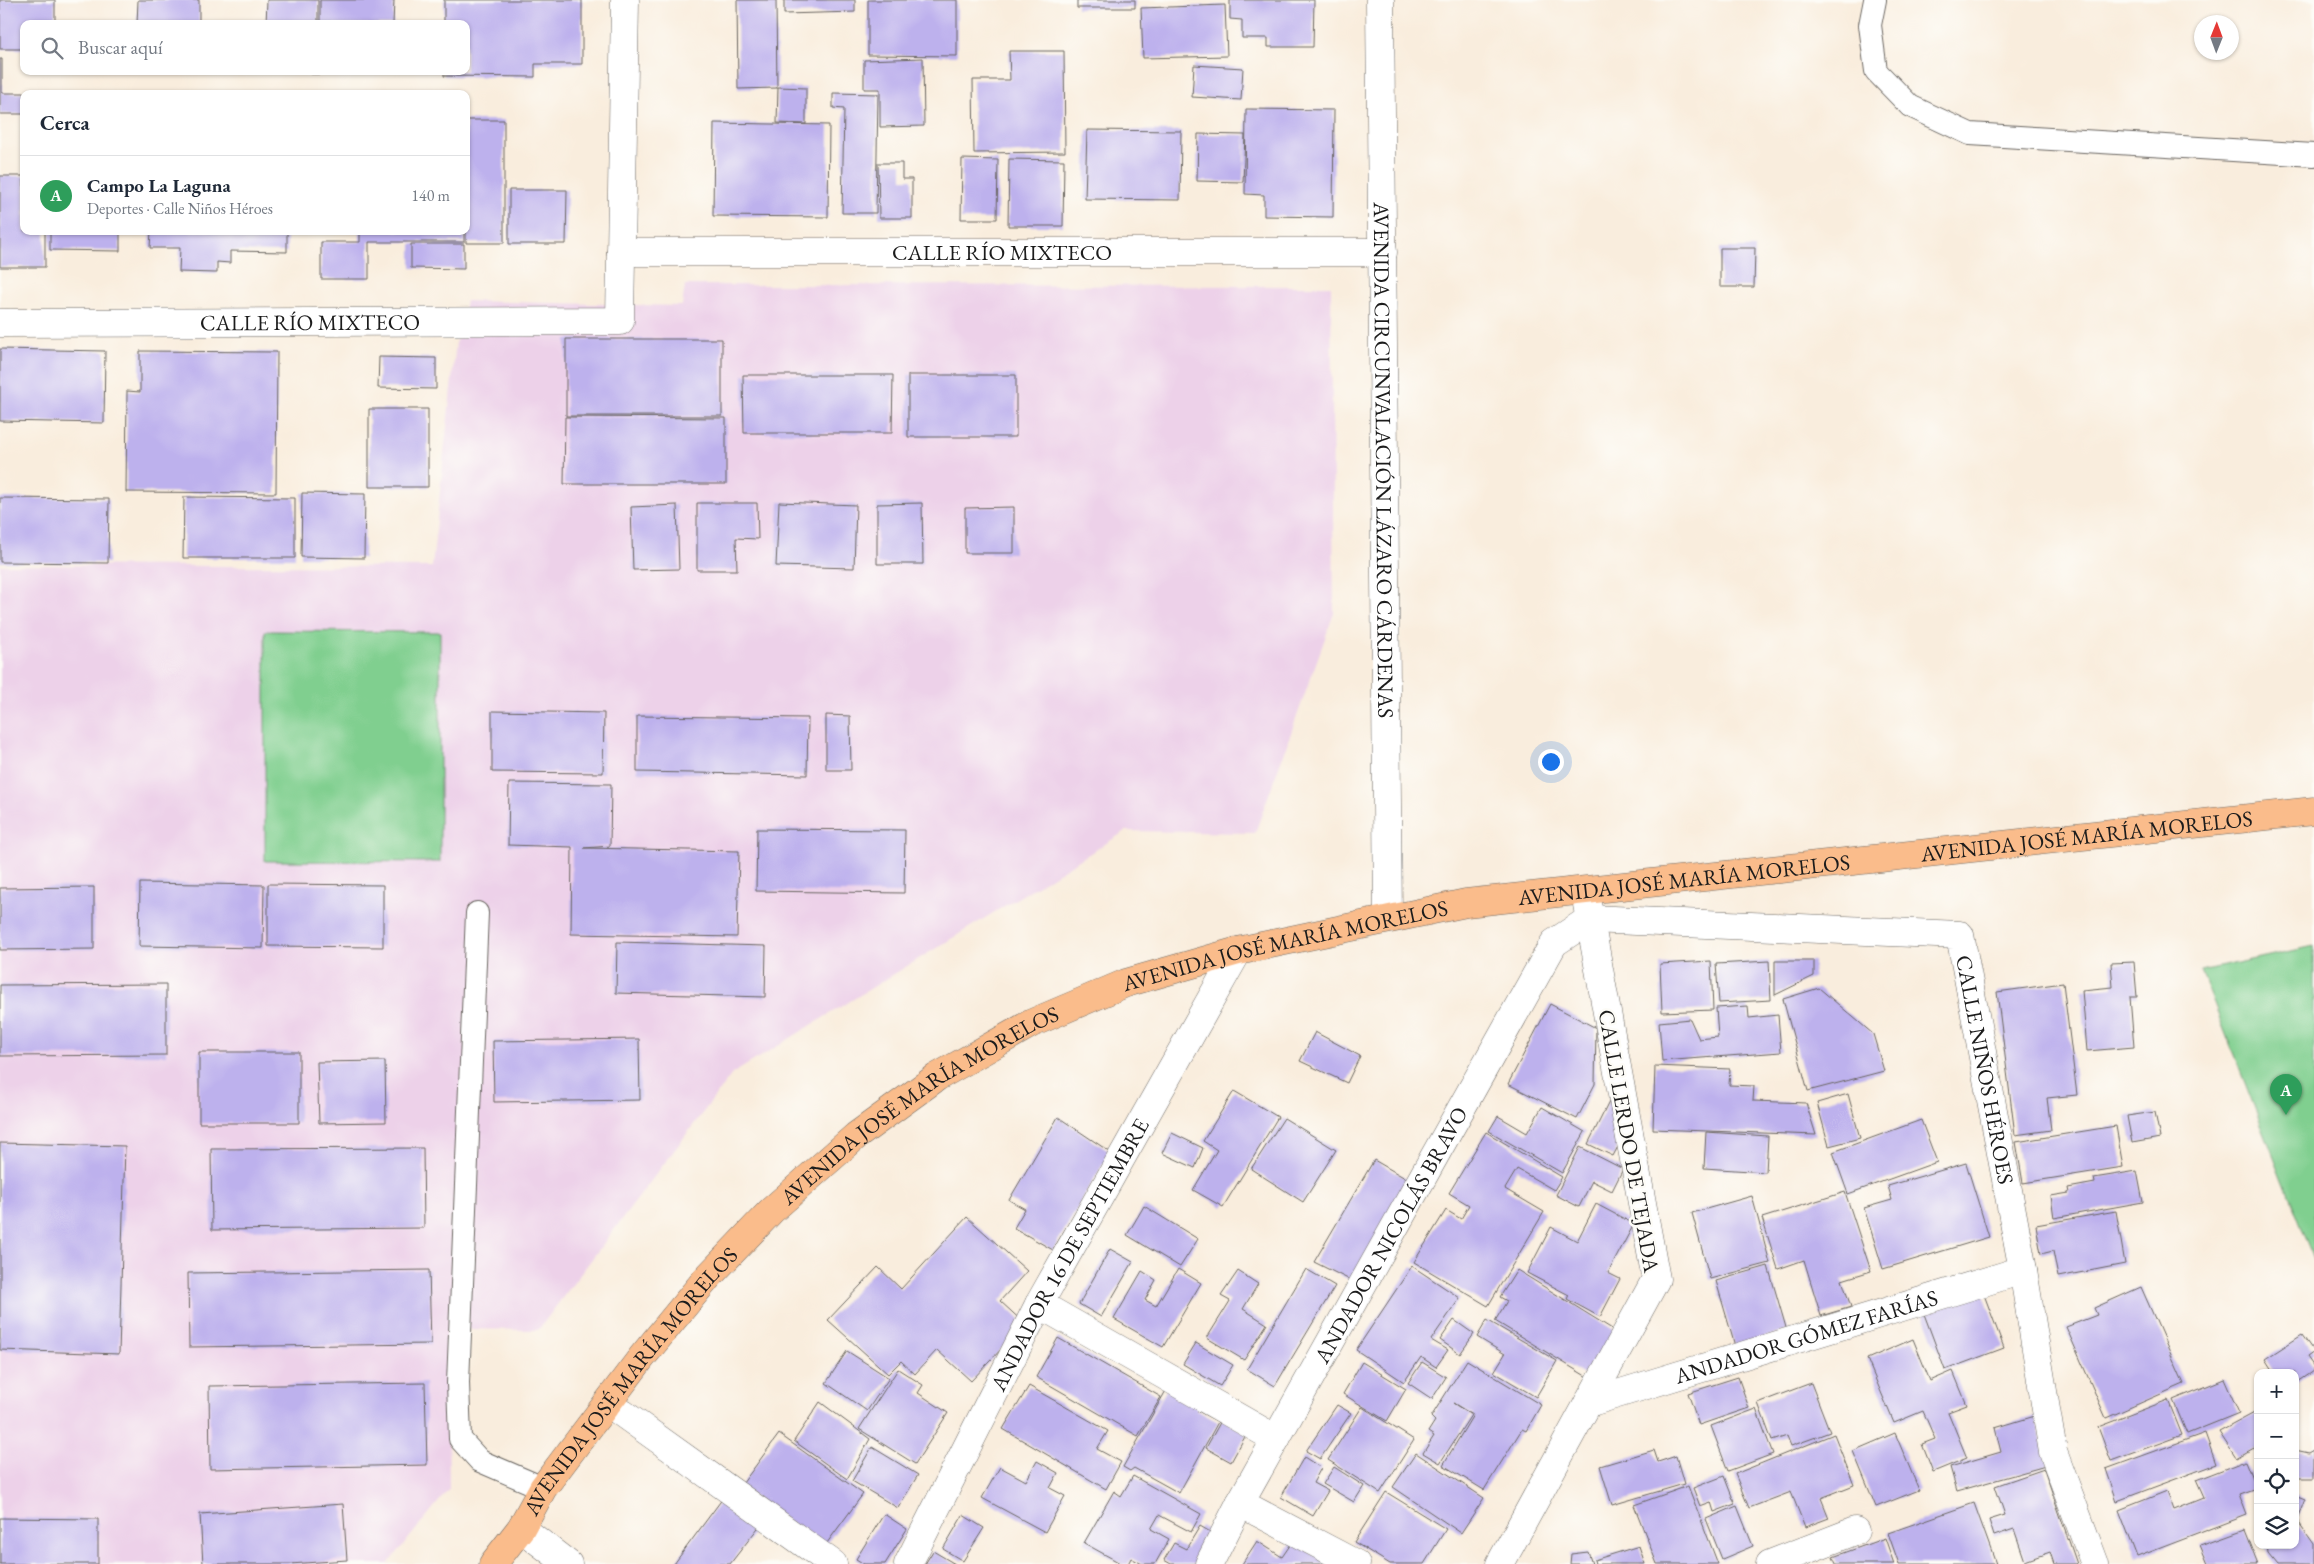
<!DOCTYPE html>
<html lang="es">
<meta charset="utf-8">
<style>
:root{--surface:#fff;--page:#f6f6f7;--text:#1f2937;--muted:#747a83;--line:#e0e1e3;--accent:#c8321e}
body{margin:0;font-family:"EB Garamond",serif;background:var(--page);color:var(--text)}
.controls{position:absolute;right:15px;bottom:15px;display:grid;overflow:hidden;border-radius:10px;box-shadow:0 1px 4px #0004}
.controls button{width:45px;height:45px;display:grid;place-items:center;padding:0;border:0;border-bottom:1px solid var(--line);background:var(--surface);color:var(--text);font:25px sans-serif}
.compass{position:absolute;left:2194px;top:15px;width:45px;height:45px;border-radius:50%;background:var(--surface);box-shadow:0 1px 4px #0004;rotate:1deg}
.you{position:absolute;left:1550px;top:761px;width:18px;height:18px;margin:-12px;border:4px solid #fff;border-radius:50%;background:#1a73e8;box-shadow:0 0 0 8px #1a73e833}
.badge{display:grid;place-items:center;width:32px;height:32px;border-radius:50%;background:var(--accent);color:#fff;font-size:16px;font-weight:700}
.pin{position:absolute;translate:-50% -41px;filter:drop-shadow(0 1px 2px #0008)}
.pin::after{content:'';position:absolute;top:26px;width:18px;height:15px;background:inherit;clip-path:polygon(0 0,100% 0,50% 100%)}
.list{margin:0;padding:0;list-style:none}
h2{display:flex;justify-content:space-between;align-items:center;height:65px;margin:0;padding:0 20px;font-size:21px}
h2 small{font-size:16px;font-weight:400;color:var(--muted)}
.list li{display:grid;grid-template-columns:32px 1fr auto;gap:15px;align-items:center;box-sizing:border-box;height:80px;padding:0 20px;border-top:1px solid var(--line)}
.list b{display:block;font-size:19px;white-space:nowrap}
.list p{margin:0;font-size:16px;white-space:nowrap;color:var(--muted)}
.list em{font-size:16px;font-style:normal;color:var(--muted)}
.icon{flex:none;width:28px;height:28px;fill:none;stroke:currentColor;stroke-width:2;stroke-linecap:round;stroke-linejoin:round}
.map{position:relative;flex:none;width:2314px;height:1564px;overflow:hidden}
.search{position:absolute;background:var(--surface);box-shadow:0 1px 4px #0004;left:20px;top:20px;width:450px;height:55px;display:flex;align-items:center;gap:12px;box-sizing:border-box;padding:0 18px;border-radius:10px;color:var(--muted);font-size:19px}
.panel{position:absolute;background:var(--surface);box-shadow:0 1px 4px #0004;left:20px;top:90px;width:450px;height:145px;border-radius:10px}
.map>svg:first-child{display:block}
.built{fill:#edd1e9}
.green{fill:#80cf8f;stroke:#4e7656}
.building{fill:#bdb1ed}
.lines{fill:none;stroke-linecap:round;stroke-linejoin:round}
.service-casing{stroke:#696560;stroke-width:24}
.minor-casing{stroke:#696560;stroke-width:29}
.tertiary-casing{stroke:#696560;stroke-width:29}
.primary-casing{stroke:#696560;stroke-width:29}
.service{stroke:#fff;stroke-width:22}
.minor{stroke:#fff;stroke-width:28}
.tertiary{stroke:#fff;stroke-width:28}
.primary{stroke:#fabc8b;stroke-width:28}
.labels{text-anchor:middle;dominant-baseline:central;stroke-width:5;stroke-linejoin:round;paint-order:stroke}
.street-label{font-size:22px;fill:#1c1c1c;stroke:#fdfcf7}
</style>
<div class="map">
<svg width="2314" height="1564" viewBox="0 0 2314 1564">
<rect width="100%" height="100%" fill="#fdfcf7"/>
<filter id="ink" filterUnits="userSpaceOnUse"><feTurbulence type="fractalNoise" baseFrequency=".02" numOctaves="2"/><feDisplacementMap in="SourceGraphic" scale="10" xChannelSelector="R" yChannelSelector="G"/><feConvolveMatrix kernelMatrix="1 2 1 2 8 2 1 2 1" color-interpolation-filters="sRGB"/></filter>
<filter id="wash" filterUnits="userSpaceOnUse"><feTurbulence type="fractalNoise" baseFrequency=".0096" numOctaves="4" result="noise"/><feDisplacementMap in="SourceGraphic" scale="20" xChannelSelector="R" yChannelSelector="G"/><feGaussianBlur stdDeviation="1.12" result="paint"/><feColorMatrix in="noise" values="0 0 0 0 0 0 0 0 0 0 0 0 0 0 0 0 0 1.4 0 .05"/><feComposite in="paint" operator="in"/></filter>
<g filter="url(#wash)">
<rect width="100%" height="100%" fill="#f9eddd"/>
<!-- built -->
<path class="built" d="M685 285 1331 286 1334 613 1255 833 1126 831 732 1074 538 1330 447 1329 449 1489 388 1564H0V565L432 567 456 342 466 301 682 306Z"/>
<!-- green -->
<path class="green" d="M265 631 440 632V862L265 861Z
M2314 946V1259L2201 971Z"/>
<g id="blocks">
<!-- building -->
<path class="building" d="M0 0H55V24H24V49H0Z
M138 0H199V24H137Z
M267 0H318V24H266Z
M320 0H394L393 24H320Z
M444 0H582V64H535V77L444 76V71H466V24H444Z
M737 0H776L777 88 738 89Z
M784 0H855V12L784 14Z
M868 0H957V56L868 55Z
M1077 0H1135V8H1077Z
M1230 0H1314L1313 47H1268V38H1242V20L1230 19Z
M1225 5 1227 56 1143 58 1141 8Z
M1009 51H1064L1065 152 974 153 973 80H1010Z
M923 58 924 126 880 127V89H864V60Z
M0 59H2V93H24V114H0Z
M1194 65 1243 68 1241 100 1192 97Z
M311 71H354V74H311Z
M778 87 806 88V124L777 123Z
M833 93 878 94 876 213H842L844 109 833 108Z
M1246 109 1334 110 1333 217 1264 216V195L1245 194Z
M466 120H504V243H466Z
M714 123 829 125 828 217 713 216Z
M1087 130 1181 131 1180 200 1085 199Z
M1198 134 1245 135 1243 182 1197 181Z
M962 159 998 160 997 219H961Z
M1009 159 1064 160 1063 226H1008Z
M878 163H902V179H912V218H879Z
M0 176H24V231H45V267H0Z
M509 190H567L566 244H509Z
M50 231H120V251L50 250Z
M151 231H287V252L230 251V263L217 262V273L179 272 180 248H150Z
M360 231H464V242H369V279H321V242H360Z
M411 244H464V269L411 268Z
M1720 248H1755L1754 287H1720Z
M566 339H722V416H566Z
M0 349 105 351 104 423 0 421Z
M140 351 277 352 276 493 126 492 127 391 140 392Z
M379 357 436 358V389L378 388Z
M743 375H893L892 433H744Z
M908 375H1016V437H908Z
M369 409H428V487H369Z
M565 417 726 418V484H564Z
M302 493 365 494 364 558 301 557Z
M184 497 295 498V558H183Z
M0 498 109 499 108 563 0 562Z
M779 502 856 505 854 568 776 566Z
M697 503H757L758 539 736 538 737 570H697Z
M922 503 923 564H877V504Z
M677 505 679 569 633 570 631 507Z
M1014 507V553H965V508Z
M492 711 604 713 603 773 492 772Z
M826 715 850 716 851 770H826Z
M637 716 808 718 807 775 637 772Z
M509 783 611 784 610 846 584 848 739 851 737 937 571 934 572 847 508 845Z
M757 829 905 830 904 893 756 891Z
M140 883 264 885 263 948 139 946Z
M268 884 383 885V947L268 946Z
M94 887V949L0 950V888Z
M617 942 766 946 765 997 616 993Z
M1711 961 1713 1010 1662 1012 1660 964Z
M1769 961 1771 1000 1719 1003 1716 964Z
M1775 961H1814V976L1775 995Z
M2134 962 2137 997H2130L2134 1047 2087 1051 2082 990 2113 987 2111 963Z
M2063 983 2077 1095 2047 1098 2051 1130 2015 1135 1997 992Z
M166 984V1055L0 1056V985Z
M1819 988 1873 1034 1884 1071 1808 1091 1783 999Z
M1550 1004 1596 1028 1595 1084 1577 1119 1508 1084Z
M1748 1006 1749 1018 1778 1015 1781 1052 1662 1061 1659 1022 1690 1019 1699 1039 1718 1037 1716 1008Z
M1315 1032 1360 1056 1347 1083 1300 1061Z
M639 1039 640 1100 494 1102 493 1041Z
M199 1052H299V1123H199Z
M385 1061 386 1122 319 1123 317 1062Z
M1655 1066 1730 1069 1729 1085 1754 1086 1753 1101 1806 1103 1816 1135 1653 1129Z
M1234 1091 1278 1117 1223 1207 1193 1190 1217 1150 1203 1141Z
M1613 1094 1623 1137 1613 1156 1588 1144Z
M1848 1094 1860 1138 1829 1146 1817 1103Z
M1542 1107 1585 1132 1562 1173 1489 1131 1498 1116 1527 1133Z
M2155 1112 2160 1138 2132 1143 2127 1116Z
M1058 1117 1110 1152 1053 1250 1014 1228 1025 1209 1009 1200Z
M1284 1118 1336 1150 1303 1202 1251 1169Z
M1921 1120 1937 1162 1848 1194 1833 1152Z
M2116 1126 2123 1167 2023 1183 2016 1142Z
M1486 1132 1562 1177 1554 1190 1517 1169 1505 1189 1544 1212 1488 1306 1414 1262 1446 1210 1461 1219 1469 1205 1449 1193Z
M1706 1132 1768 1136 1766 1172 1704 1168Z
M1172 1133 1203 1148 1195 1168 1162 1153Z
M0 1143 125 1146 119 1354 0 1350Z
M1580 1147 1623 1169 1612 1191 1592 1181 1579 1207 1556 1195Z
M423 1148 424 1228 212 1230 211 1149Z
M1374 1160 1412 1182 1356 1283 1314 1262Z
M1966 1163 1989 1237 1883 1269 1864 1208 1892 1200 1888 1186Z
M2137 1171 2143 1202 2054 1218 2051 1196 2069 1193 2068 1188 2095 1183 2094 1178Z
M1845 1192 1871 1271 1842 1280 1851 1307 1821 1316 1804 1260 1778 1269 1762 1218Z
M1752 1196 1770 1263 1710 1279 1692 1213Z
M1596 1204 1634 1224 1608 1273 1620 1279 1600 1317 1567 1299 1569 1295 1527 1273 1551 1227 1577 1241Z
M1144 1206 1198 1239 1180 1267 1127 1235Z
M2116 1211 2125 1264 2058 1277 2053 1251 2041 1254 2036 1225Z
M967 1217 1027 1271 1000 1301 1025 1324 971 1381 937 1350 915 1374 901 1361 888 1374 828 1320 878 1267 901 1289Z
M1110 1249 1133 1262 1101 1317 1079 1304Z
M1412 1266 1460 1298 1431 1340 1448 1350 1436 1367 1421 1357 1404 1382 1356 1350Z
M1768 1266 1787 1331 1735 1346 1716 1281Z
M1178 1269 1201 1283 1163 1347 1114 1319 1142 1271 1156 1280 1145 1300 1156 1306Z
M1306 1269 1335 1286 1275 1386 1247 1369Z
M429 1270 431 1344 189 1347 188 1273Z
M1517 1270 1617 1332 1589 1378 1495 1321 1507 1301 1500 1297Z
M1238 1271 1258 1284 1243 1309 1267 1324 1244 1360 1207 1338 1230 1301 1221 1296Z
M2141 1287 2184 1384 2106 1418 2066 1327 2097 1315 2094 1308Z
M1983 1292 2004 1348 1945 1370 1924 1314Z
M1454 1320 1474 1334 1460 1354 1440 1340Z
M1487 1320 1557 1361 1536 1397 1494 1372 1505 1354 1477 1337Z
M2302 1335 2314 1352 2307 1357 2314 1367V1371L2295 1384V1373H2274L2265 1359Z
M1058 1338 1161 1397 1138 1436 1036 1377Z
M1913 1339 1930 1381 1953 1371 1967 1405 1948 1412 1967 1458 1933 1472 1922 1444 1935 1439 1923 1411 1894 1423 1867 1359Z
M1196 1343 1233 1365 1220 1386 1183 1364Z
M847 1351 889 1378 867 1411 826 1383Z
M1467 1360 1541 1405 1526 1431 1522 1429 1484 1490 1443 1465 1473 1415 1453 1403 1471 1415 1440 1463 1423 1453 1434 1436 1428 1432 1435 1421 1431 1417Z
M1362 1362 1406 1389 1387 1421 1343 1394Z
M1422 1362 1446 1377 1432 1399 1408 1383Z
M898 1369 923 1385 918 1393 948 1413 915 1464 859 1429Z
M1738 1377 1749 1408 1699 1425 1688 1393Z
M2224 1379 2239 1413 2187 1434 2173 1400Z
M425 1383 427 1465 210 1469 209 1386Z
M1811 1383 1830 1432 1791 1446 1787 1436 1772 1441 1758 1403Z
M1029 1386 1108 1431 1097 1449 1121 1462 1106 1489 1003 1429Z
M1168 1387 1199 1404 1196 1410 1218 1422 1179 1493 1134 1468 1130 1471 1123 1467Z
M2168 1400 2182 1435 2111 1461 2098 1427Z
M820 1402 870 1439 847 1479 794 1441Z
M1337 1405 1351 1413 1320 1459 1306 1451Z
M1362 1407 1414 1440 1380 1493 1328 1460Z
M1756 1409 1773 1454 1728 1471 1711 1426Z
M2258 1411V1454L2254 1448 2236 1458 2219 1432Z
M2035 1416 2049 1465 1957 1491 1950 1467 2001 1452 1995 1428Z
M1222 1419 1247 1433 1231 1462 1206 1448Z
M1895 1433 1919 1490 1876 1507 1853 1451Z
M2205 1433 2216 1464 2117 1501 2106 1469Z
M779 1434 863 1494 824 1547 740 1487Z
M1834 1434 1854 1485 1821 1498 1829 1518 1805 1527 1791 1492 1749 1508 1735 1474Z
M872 1447 918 1475 898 1508 852 1481Z
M1654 1450 1658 1462 1676 1456 1684 1484 1612 1505 1600 1466Z
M2295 1450 2309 1453 2314 1450V1477H2295Z
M1416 1453 1484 1498 1461 1533 1393 1487Z
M1304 1457 1321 1468 1313 1483 1328 1491 1313 1516 1281 1497Z
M1037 1461 1058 1473 1050 1488 1065 1496 1045 1532 982 1498 1000 1467 1026 1481Z
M2245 1461 2256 1488 2239 1494 2247 1515 2137 1557 2119 1510 2167 1491 2174 1510 2204 1498 2196 1480Z
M1334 1467 1364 1486 1354 1502 1323 1484Z
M2044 1469 2077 1564H2054L2050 1552 2025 1561 2014 1529 1994 1536 1989 1520 2005 1515 1995 1486Z
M1133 1476 1201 1514 1191 1532 1159 1515 1151 1529 1169 1539 1155 1564H1142L1131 1558 1128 1564H1122L1084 1543 1114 1491 1121 1496Z
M1724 1476 1735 1504 1714 1512 1711 1502 1700 1506 1693 1488Z
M1688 1486 1718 1564H1657L1634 1505Z
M1386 1492 1446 1529 1424 1564H1390L1354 1542Z
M2295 1496 2305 1500 2297 1521 2314 1545V1564H2276L2267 1553 2266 1545H2295Z
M723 1498 761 1524 730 1564H674Z
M1974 1503 1996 1564H1899L1888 1533Z
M343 1504 347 1560 290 1564H203L200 1514Z
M1737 1506 1753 1546 1722 1559 1706 1519Z
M884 1514 907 1529 885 1564H864L856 1559Z
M963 1515 984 1528 963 1561 943 1549Z
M0 1518 98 1519V1564H0Z
M1200 1526 1214 1534 1196 1564H1171L1164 1560 1174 1543 1186 1549Z
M2244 1529 2258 1564H2208L2200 1545Z
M1885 1538 1894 1564H1836L1833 1557Z
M1257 1541 1282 1557 1293 1541 1329 1564H1242Z
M1639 1546 1645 1564H1595L1594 1560Z
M933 1551 955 1564H925Z
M1588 1552 1592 1564H1570L1571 1554Z"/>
</g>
</g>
<g filter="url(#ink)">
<use href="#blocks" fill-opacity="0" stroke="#696560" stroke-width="1"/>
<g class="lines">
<!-- service casing -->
<g class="service-casing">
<path id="service" d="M1875 0 1870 25 1876 71 1910 106 1970 134 2314 155
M477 913 458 1383 460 1439 480 1461 543 1488"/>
</g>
<!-- minor casing -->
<g class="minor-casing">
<g id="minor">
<path id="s1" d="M621 252H1383"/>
<path id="s2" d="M0 323 620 321 625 0"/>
<path d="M1039 1304 1276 1439"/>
<path d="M608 1403 833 1564"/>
<path id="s3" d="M1588 1403 2023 1270"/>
<path d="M1240 1503 1356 1564"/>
<path d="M521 1528 568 1564"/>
<path id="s4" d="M908 1564 1039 1304 1238 951"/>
<path id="s5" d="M1209 1564 1240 1503 1554 943 1590 919 1960 935 2023 1270 2053 1452 2095 1564"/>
<path d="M1500 1564 1656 1279 1587 904"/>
<path d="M1770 1564 1855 1531"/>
</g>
</g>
<!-- tertiary casing -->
<g class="tertiary-casing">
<g id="tertiary">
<path id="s6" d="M1380 0 1388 919"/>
</g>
</g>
<!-- primary casing -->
<g class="primary-casing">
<g id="primary">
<path id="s7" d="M493 1564 521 1528 543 1488 642 1357 707 1278 771 1211 856 1136 937 1077 1032 1023 1126 983 1238 951 1466 903 2314 811"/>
</g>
</g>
<!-- service -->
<use href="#service" class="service"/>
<!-- minor -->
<use href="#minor" class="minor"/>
<!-- tertiary -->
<use href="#tertiary" class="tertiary"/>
<!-- primary -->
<use href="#primary" class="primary"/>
</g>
</g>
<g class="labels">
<!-- street labels -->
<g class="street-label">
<text stroke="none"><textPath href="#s1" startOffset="381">CALLE RÍO MIXTECO</textPath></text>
<text stroke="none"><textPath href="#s2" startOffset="310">CALLE RÍO MIXTECO</textPath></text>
<text stroke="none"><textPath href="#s6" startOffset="460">AVENIDA CIRCUNVALACIÓN LÁZARO CÁRDENAS</textPath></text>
<text stroke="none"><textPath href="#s7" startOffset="1849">AVENIDA JOSÉ MARÍA MORELOS</textPath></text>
<text stroke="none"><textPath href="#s7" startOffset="1444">AVENIDA JOSÉ MARÍA MORELOS</textPath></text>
<text stroke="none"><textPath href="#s7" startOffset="1039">AVENIDA JOSÉ MARÍA MORELOS</textPath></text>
<text stroke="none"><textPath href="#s5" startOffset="1261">CALLE NIÑOS HÉROES</textPath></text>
<text stroke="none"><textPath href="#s7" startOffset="634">AVENIDA JOSÉ MARÍA MORELOS</textPath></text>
<text transform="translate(1629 1141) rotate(80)">CALLE LERDO DE TEJADA</text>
<text stroke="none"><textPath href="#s5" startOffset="376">ANDADOR NICOLÁS BRAVO</textPath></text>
<text stroke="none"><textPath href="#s4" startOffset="349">ANDADOR 16 DE SEPTIEMBRE</textPath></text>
<text stroke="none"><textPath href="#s3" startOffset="228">ANDADOR GÓMEZ FARÍAS</textPath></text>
<text stroke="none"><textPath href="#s7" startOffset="229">AVENIDA JOSÉ MARÍA MORELOS</textPath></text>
</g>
</g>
</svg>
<div class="controls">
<button>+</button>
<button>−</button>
<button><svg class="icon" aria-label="locate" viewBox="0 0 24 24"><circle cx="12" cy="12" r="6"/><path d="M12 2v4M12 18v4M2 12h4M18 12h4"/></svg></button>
<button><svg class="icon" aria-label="layers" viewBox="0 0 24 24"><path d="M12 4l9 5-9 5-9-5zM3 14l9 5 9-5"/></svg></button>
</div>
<svg class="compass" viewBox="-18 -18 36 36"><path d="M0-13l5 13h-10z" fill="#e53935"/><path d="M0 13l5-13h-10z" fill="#747a83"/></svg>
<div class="you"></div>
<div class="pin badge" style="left:2286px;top:1115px;background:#2e9e5b">A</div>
<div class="search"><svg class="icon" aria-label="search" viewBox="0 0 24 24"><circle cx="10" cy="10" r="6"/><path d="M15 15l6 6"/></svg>Buscar aquí</div>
<section class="panel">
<h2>Cerca<small></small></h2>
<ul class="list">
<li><span class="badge" style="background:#2e9e5b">A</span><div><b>Campo La Laguna</b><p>Deportes · Calle Niños Héroes</p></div><em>140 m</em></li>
</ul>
</section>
</div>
